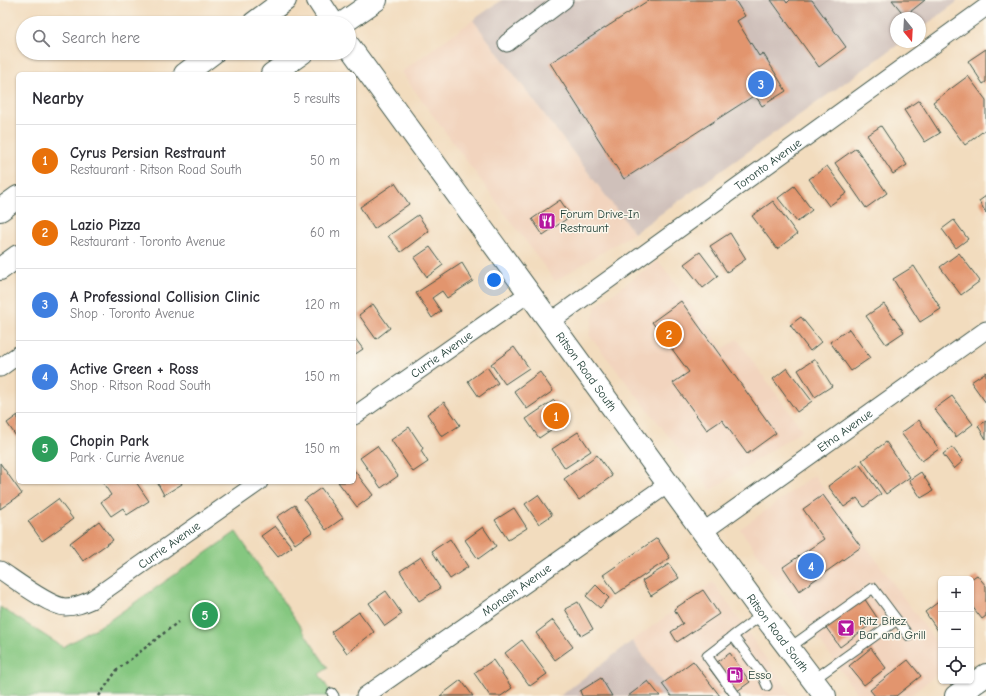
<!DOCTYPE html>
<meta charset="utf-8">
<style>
:root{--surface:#fff;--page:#f2f2f3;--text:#2b2b33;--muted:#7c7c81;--line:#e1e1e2;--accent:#b5179e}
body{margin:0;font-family:"Comic Neue",sans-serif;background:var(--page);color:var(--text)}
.controls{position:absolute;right:12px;bottom:12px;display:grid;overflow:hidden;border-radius:6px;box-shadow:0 1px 3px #0004}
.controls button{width:36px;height:36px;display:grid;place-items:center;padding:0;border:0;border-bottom:1px solid var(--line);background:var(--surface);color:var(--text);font:20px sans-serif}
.compass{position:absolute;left:890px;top:12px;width:36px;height:36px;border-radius:50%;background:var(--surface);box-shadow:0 1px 3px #0004;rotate:162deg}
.you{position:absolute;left:494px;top:280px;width:14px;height:14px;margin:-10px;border:3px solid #fff;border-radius:50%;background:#1a73e8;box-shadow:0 0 0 6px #1a73e833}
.badge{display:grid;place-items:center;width:26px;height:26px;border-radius:50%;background:var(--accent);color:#fff;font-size:13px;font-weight:700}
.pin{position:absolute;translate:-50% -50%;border:2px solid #fff;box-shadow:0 1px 4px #0006}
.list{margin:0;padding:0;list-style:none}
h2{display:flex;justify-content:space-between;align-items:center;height:52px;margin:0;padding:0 16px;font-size:17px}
h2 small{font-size:13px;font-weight:400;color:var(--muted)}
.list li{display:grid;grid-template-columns:26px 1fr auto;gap:12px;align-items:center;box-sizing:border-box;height:72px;padding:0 16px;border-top:1px solid var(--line)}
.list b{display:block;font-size:15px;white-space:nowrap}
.list p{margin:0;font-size:13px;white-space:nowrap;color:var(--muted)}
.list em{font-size:13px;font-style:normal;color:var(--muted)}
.icon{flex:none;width:22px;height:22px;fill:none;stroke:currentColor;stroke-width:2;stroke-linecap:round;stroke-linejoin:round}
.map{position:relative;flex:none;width:986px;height:696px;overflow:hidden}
.search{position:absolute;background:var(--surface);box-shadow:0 1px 3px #0004;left:16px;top:16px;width:340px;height:44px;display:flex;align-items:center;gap:10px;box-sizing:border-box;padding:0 14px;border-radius:22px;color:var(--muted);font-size:15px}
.panel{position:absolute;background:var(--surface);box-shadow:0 1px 3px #0004;left:16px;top:72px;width:340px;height:412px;border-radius:6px}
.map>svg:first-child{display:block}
.built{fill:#f2d4be}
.industrial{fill:#cfc0ba}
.green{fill:#85c780;stroke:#52825a}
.building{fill:#e2956e}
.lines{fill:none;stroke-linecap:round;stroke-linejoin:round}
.lane-casing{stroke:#3f5549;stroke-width:11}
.street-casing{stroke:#3f5549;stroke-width:19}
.secondary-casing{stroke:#3f5549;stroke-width:24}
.highway-casing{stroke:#3f5549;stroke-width:24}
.path{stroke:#3f5549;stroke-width:2.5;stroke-dasharray:3 3;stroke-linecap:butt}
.lane{stroke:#fff;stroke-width:9}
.street{stroke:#fff;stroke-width:17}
.secondary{stroke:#fff;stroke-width:22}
.highway{stroke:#fff;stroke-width:22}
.labels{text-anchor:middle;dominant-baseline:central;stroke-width:3;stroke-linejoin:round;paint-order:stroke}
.street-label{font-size:12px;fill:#1f3d34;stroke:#fbf7ec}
.poi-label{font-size:12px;fill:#1f3d34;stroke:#fbf7ec;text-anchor:start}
</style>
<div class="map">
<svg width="986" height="696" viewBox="0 0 986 696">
<rect width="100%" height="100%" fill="#fbf7ec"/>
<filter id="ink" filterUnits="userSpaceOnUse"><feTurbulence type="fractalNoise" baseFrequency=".025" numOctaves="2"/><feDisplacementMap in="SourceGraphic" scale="8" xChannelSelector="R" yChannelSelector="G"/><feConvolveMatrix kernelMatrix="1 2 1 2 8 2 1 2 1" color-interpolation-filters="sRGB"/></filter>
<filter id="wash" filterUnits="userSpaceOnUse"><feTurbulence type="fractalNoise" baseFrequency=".012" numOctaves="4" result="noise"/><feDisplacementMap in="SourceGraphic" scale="16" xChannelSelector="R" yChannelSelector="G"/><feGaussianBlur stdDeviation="0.9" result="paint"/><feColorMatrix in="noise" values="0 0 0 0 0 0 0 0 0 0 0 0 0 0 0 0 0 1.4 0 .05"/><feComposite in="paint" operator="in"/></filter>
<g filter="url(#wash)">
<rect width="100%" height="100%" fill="#f2dcbe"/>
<!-- built -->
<path class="built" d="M473 20 634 233 555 281 401 72Z
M658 260 723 349 737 339 802 430 711 490 589 335 596 306Z
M814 475 941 649V671L910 696H859L740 529Z
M713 582 792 696H672L632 641Z"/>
<!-- industrial -->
<path class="industrial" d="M502 0H956L957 2 920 29V18H896V42H902L634 233 473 20Z
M632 641 672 696H560Z"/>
<!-- green -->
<path class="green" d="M236 532 328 668 319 674 333 696H0V607L63 647 107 622Z"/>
<g id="blocks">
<!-- building -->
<path class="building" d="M649 0H735L745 16 737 21 759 56 763 53 786 91 762 106 755 95 624 179 550 63Z
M771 0H785L787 3 790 0H812L846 47 819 67Z
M892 0H925L905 16Z
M986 49V82L983 84 968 61Z
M968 76 986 100V129L965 145 933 102Z
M919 100 940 133 925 142 904 110Z
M881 126 907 165 893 174 867 135Z
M856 148 887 193 866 208 835 163Z
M827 166 847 193 829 206 809 179Z
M395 183 409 204 374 229 360 207Z
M794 186 812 210 797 222 778 198Z
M986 196V213L979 201Z
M560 200 571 216 543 235 532 219Z
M773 201 797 234 777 249 752 216Z
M418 215 429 231 401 252 388 236Z
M954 220 968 239 956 248 942 229Z
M730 233 746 259 727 272 710 246Z
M430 247 443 265 427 277 414 258Z
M700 252 718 276 703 288 684 264Z
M959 253 980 281 961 295 940 267Z
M462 263 473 281 447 298 442 291 432 298 441 311 432 318 416 293Z
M914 266 941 309 920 322 893 279Z
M681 301 776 433 747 454 722 420 707 430 673 383 689 372 652 322Z
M373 304 390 328 376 339 359 315Z
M884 304 904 332 886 344 866 316Z
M801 317 821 342 810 351 790 325Z
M849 329 870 358 851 371 830 342Z
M354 337 363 349 354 355Z
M514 347 529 368 505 384 491 364Z
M815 359 832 386 815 397 798 370Z
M487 367 498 383 479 397 468 381Z
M787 368 812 401 797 412 773 379Z
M540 372 553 391 527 409 514 391Z
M986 372V403L971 382Z
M952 396 973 424 956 437 934 409Z
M554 400 567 419 539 438 526 419Z
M444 402 460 425 442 437 427 414Z
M18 415V439L7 423Z
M919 420 939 449 922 461 901 433Z
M986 421V439L978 426Z
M409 427 423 448 421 451 428 462 413 472 391 440Z
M578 432 591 451 565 468 552 449Z
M886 442 910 477 886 494 862 460Z
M377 446 398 476 381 488 360 458Z
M952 447 963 461 954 469 943 454Z
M597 455 612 476 579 500 564 479Z
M0 463 22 494 0 509Z
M859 464 881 494 864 507 857 498 844 507 828 486Z
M354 470 373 495 357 507 338 482H354Z
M921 472 933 491 921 498 909 480Z
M104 482H136L149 501 127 515 123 508 111 516 101 502 111 495 103 483Z
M157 482H181L182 484 164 495Z
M321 488 343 518 326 530 304 500Z
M538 495 552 515 539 524 525 504Z
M823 495 861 547 799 591 783 567 824 539 803 509Z
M58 499 73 519 42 541 28 521Z
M295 505 312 532 295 544 277 517Z
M514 508 527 528 508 540 495 520Z
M99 521 113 540 83 561 70 543Z
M275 526 292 547 278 557 261 536Z
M483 527 496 546 478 559 465 540Z
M657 538 670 558 616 594 603 575Z
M450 539 468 567 450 579 432 551Z
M421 557 440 588 419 601 400 571Z
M669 564 679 578 651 596 642 581Z
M977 575 986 586V616L982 619 971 605V579Z
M596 585 609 598 600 608 586 596Z
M703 590 719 614 677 642 671 632 683 624 674 609Z
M386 591 402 614 385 626 369 603Z
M864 598 878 619 840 647 825 626Z
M941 600V635L925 612Z
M578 602 593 629 581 636 565 609Z
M359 612 374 632 347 653 331 632Z
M553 620 573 647 555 660 536 633Z
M522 640 547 674 530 686 505 653Z
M871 648 886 668 864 685 849 666Z
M730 653 750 682 730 696 709 668Z
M493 660 512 688 501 696H490L474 673Z
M908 660 921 676 896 696H875L870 690Z
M693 661 720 696H671L662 684Z
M601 678 612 696H582L580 691Z
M461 680 473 696H440Z
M648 681 660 696H628Z"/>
</g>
</g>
<g filter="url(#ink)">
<use href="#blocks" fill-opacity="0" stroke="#3f5549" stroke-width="1"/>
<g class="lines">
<!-- lane casing -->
<g class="lane-casing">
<path id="lane" d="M733 636 763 614
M789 648 873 588 909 636
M813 680 897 620
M332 693 334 696
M736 696 707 656 733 636 762 675 767 686"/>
</g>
<!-- street casing -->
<g class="street-casing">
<g id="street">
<path d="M507 43 564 0"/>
<path id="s1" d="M550 322 986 7"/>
<path d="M0 368 18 355"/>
<path id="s2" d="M354 416 529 293"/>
<path id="s3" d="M704 531 986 330"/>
<path id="s4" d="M0 570C14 579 49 606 65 607 75 607 82 604 91 600L259 482"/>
<path id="s5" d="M365 696 668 484"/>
</g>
</g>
<!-- secondary casing -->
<g class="secondary-casing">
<g id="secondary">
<path d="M318 0 333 23"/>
<path id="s6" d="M349 46 763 614 825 696"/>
<path d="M956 696 986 675"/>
</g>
</g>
<!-- highway casing -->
<g class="highway-casing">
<path id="highway" d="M254 23 285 0
M343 23 376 0
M185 74 213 53
M272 74 302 53
M0 210 18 197
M0 269 18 256"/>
</g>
<!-- path -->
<path class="path" d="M99 696 117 670 178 622"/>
<!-- lane -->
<use href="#lane" class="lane"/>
<!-- street -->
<use href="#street" class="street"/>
<!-- secondary -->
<use href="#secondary" class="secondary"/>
<!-- highway -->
<use href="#highway" class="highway"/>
</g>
</g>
<!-- icons -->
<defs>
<g id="restaurant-square" transform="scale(0.9)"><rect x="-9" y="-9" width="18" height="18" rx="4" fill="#b5179e" stroke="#fbf7ec"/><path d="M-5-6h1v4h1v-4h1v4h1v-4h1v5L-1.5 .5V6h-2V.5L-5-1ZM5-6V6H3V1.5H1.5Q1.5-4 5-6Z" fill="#fff"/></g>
<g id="bar-square" transform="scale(0.9)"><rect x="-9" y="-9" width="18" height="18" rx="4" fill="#b5179e" stroke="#fbf7ec"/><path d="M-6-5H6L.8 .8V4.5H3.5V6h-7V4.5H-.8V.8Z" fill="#fff"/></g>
<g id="fuel-square" transform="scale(0.9)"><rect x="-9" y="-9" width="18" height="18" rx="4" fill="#b5179e" stroke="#fbf7ec"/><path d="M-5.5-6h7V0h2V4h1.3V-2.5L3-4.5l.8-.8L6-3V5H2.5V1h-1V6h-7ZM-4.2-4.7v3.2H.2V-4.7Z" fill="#fff"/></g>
</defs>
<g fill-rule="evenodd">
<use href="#restaurant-square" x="547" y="221"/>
<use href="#bar-square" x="846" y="628"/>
<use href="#fuel-square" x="735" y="675"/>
</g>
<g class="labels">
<!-- street labels -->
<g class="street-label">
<text stroke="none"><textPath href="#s1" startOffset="269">Toronto Avenue</textPath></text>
<text stroke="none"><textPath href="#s2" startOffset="107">Currie Avenue</textPath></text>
<text stroke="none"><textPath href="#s6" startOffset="403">Ritson Road South</textPath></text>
<text stroke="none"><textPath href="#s3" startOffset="173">Etna Avenue</textPath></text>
<text stroke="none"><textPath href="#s4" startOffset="198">Currie Avenue</textPath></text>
<text stroke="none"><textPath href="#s5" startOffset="185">Monash Avenue</textPath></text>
<text stroke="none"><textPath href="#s6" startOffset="727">Ritson Road South</textPath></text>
</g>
<!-- poi labels -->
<g class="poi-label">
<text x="560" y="214">Forum Drive-In<tspan x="560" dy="14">Restraunt</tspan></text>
<text x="859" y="621">Ritz Bitez<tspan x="859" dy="14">Bar and Grill</tspan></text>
<text x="748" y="675">Esso</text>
</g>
</g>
</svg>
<div class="controls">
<button>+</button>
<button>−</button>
<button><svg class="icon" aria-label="locate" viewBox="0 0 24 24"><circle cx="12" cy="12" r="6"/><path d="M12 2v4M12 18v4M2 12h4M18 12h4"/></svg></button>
</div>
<svg class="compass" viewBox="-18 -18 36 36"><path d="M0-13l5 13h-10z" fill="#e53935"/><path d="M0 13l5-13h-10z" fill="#7c7c81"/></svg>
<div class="you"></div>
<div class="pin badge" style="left:556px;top:416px;background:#e8710a">1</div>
<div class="pin badge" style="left:669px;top:334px;background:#e8710a">2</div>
<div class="pin badge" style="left:761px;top:84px;background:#3f7fe0">3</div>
<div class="pin badge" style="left:811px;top:566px;background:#3f7fe0">4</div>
<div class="pin badge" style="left:205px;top:615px;background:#2e9e5b">5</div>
<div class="search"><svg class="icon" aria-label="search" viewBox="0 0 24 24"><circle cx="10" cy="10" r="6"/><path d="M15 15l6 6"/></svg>Search here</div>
<section class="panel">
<h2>Nearby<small>5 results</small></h2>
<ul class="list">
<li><span class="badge" style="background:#e8710a">1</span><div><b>Cyrus Persian Restraunt</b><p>Restaurant · Ritson Road South</p></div><em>50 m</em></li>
<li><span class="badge" style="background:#e8710a">2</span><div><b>Lazio Pizza</b><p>Restaurant · Toronto Avenue</p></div><em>60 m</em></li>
<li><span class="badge" style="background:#3f7fe0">3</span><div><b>A Professional Collision Clinic</b><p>Shop · Toronto Avenue</p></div><em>120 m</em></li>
<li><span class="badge" style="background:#3f7fe0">4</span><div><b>Active Green + Ross</b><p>Shop · Ritson Road South</p></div><em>150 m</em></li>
<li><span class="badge" style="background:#2e9e5b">5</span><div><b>Chopin Park</b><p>Park · Currie Avenue</p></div><em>150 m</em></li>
</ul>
</section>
</div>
